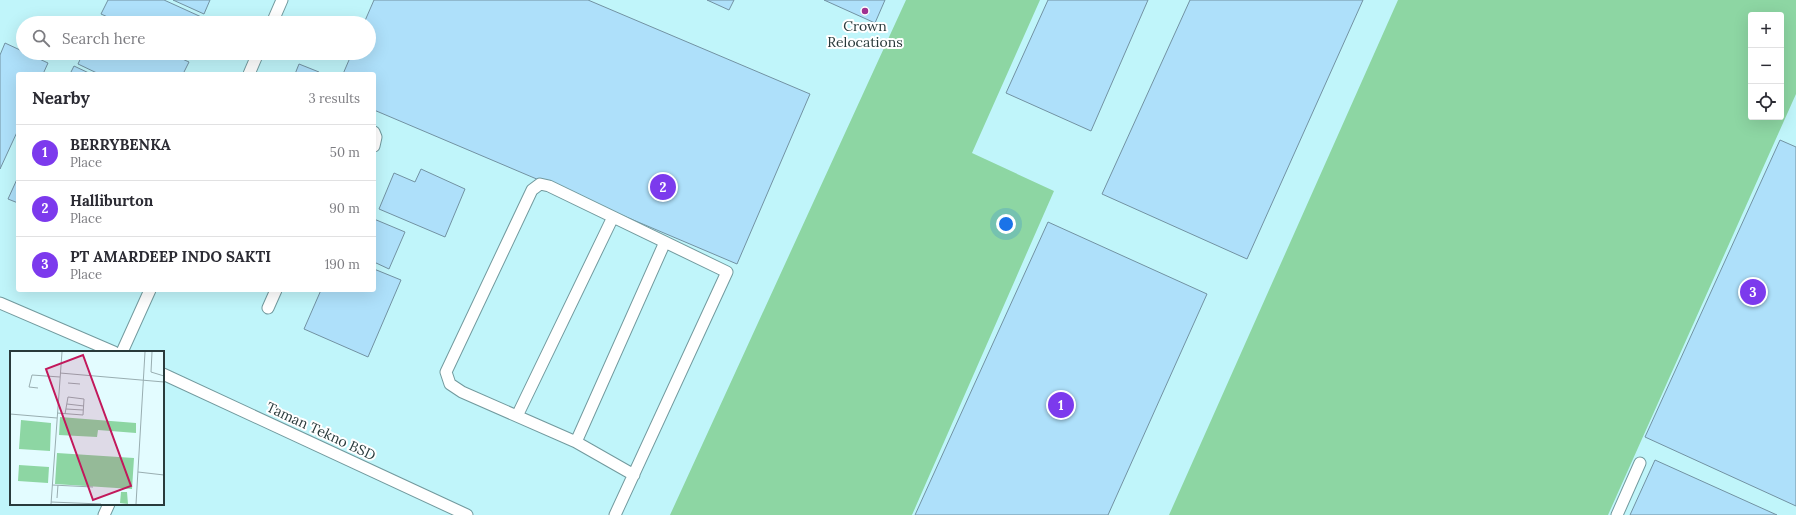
<!DOCTYPE html>
<meta charset="utf-8">
<style>
:root{--surface:#fff;--page:#f7f7f7;--text:#2b2b33;--muted:#7c7c81;--line:#e1e1e2;--accent:#7c3aed}
body{margin:0;font-family:Lora,serif;background:var(--page);color:var(--text)}
.controls{position:absolute;right:12px;top:12px;display:grid;overflow:hidden;border-radius:4px;box-shadow:0 4px 16px #0002}
.controls button{width:36px;height:36px;display:grid;place-items:center;padding:0;border:0;border-bottom:1px solid var(--line);background:var(--surface);color:var(--text);font:20px sans-serif}
.you{position:absolute;left:1006px;top:224px;width:14px;height:14px;margin:-10px;border:3px solid #fff;border-radius:50%;background:#1a73e8;box-shadow:0 0 0 6px #1a73e833}
.badge{display:grid;place-items:center;width:26px;height:26px;border-radius:50%;background:var(--accent);color:#fff;font-size:13px;font-weight:700}
.pin{position:absolute;translate:-50% -50%;border:2px solid #fff;box-shadow:0 1px 4px #0006}
.list{margin:0;padding:0;list-style:none}
h2{display:flex;justify-content:space-between;align-items:center;height:52px;margin:0;padding:0 16px;font-size:17px}
h2 small{font-size:13px;font-weight:400;color:var(--muted)}
.list li{display:grid;grid-template-columns:26px 1fr auto;gap:12px;align-items:center;box-sizing:border-box;height:56px;padding:0 16px;border-top:1px solid var(--line)}
.list b{display:block;font-size:15px;white-space:nowrap}
.list p{margin:0;font-size:13px;white-space:nowrap;color:var(--muted)}
.list em{font-size:13px;font-style:normal;color:var(--muted)}
.icon{flex:none;width:22px;height:22px;fill:none;stroke:currentColor;stroke-width:2;stroke-linecap:round;stroke-linejoin:round}
.map{position:relative;flex:none;width:1796px;height:515px;overflow:hidden}
.search{position:absolute;background:var(--surface);box-shadow:0 4px 16px #0002;left:16px;top:16px;width:360px;height:44px;display:flex;align-items:center;gap:10px;box-sizing:border-box;padding:0 14px;border-radius:22px;color:var(--muted);font-size:15px}
.panel{position:absolute;background:var(--surface);box-shadow:0 4px 16px #0002;left:16px;top:72px;width:360px;height:220px;border-radius:4px}
.map>svg:first-child{display:block}
.built{fill:#c0f5fa;fill-rule:evenodd}
.green{fill:#8dd6a3;fill-rule:evenodd}
.building{fill:#aee0fa;stroke:#7292a2}
.lines{fill:none;stroke-linecap:round;stroke-linejoin:round}
.service-casing{stroke:#729a9e;stroke-width:13}
.service{stroke:#fff;stroke-width:11}
.poi-dot{fill:#a03190;stroke:#fff;stroke-width:1.5}
.labels{text-anchor:middle;dominant-baseline:central;stroke-width:4;stroke-linejoin:round;paint-order:stroke}
.poi-label{font-size:14px;fill:#293a3b;stroke:#fff}
.street-label{font-size:14px;fill:#293a3b;stroke:#fff}
.inset-road{fill:none;stroke:#99aeb1;stroke-width:1}
.view{fill:#c2185b;fill-opacity:0.15;stroke:#c2185b;stroke-width:2}
.inset-edge{fill:none;stroke:#293a3b;stroke-width:2}
</style>
<div class="map">
<svg width="1796" height="515" viewBox="0 0 1796 515">
<rect width="100%" height="100%" fill="#e3fcff"/>
<!-- built -->
<path class="built" d="M0 0H1796V515H0ZM1751 15H1781V117H1751ZM23 23H369V53H23ZM18 74H374V290H18ZM11 352H163V504H11Z"/>
<!-- green -->
<path class="green" d="M906 0H1040L972 153 1054 191 912 515H670Z
M1398 0H1796V94L1608 515H1169ZM1751 15H1781V117H1751Z"/>
<!-- building -->
<path class="building" d="M108 0H164L208 20 207 23H121L101 14Z
M173 0H210L204 14Z
M374 0H588L810 94 737 264 374 110V74H343L352 53H369V23H364Z
M707 0H734L729 10Z
M824 0H885L875 23Z
M1048 0H1148L1091 131 1006 93Z
M1190 0H1363L1247 259 1102 194Z
M5 43 48 63 43 74H18V130L0 169V55Z
M83 53H169L189 62 183 74H99L78 64Z
M299 64 319 72 318 74H295Z
M74 66 91 74H70Z
M1780 140 1796 147V506L1645 437Z
M421 169 465 189 445 237 379 209 394 173 415 182Z
M18 177V203L8 199Z
M374 219 405 232 389 269 374 262Z
M1048 222 1207 294 1108 515H915Z
M374 269 401 280 368 357 304 329 321 290H374Z
M1655 460 1777 515H1630Z"/>
<g class="lines">
<!-- service casing -->
<g class="service-casing">
<path id="service" d="M272 23 282 0
M249 74 258 53
M374 132 376 137 374 146
M0 303 114 352
M268 308 276 290
M122 352 150 290
M163 374 467 515
M517 416 613 217
M576 442 665 242
M104 515 109 504
M615 515 727 272 549 186 540 184 532 190 446 372 450 384 462 392 576 442 634 475
M1617 515 1640 463"/>
</g>
<!-- service -->
<use href="#service" class="service"/>
</g>
<!-- markers -->
<circle class="poi-dot" cx="865" cy="11" r="4"/>
<g class="labels">
<!-- poi labels -->
<g class="poi-label">
<text x="865" y="26">Crown<tspan x="865" dy="16">Relocations</tspan></text>
</g>
<!-- street labels -->
<g class="street-label">
<text transform="translate(321 431) rotate(25)">Taman Tekno BSD</text>
</g>
</g>
<!-- overview -->
<g transform="translate(10 351)">
<rect width="154" height="154" fill="#e3fcff"/>
<path d="M50 66 126 72V82L88 79 87 86 49 84ZM11 69 41 72 40 100 9 98ZM47 102 124 107 122 138 45 133ZM9 114 39 116 38 132 8 130ZM111 141H117L118 153 110 152Z" fill="#8dd6a3"/>
<path class="inset-road" d="M142 1 141 21 154 25M50 22 154 31M58 32 70 33M28 37 19 36 22 24 50 26M57 53 74 55M56 58 73 59M47 62 73 64 74 48 58 46 55 63M0 63 47 67M128 121 154 124M42 134 83 136M47 147 48 134M41 151 91 153M41 153 52 1M126 153 135 1"/>
<path class="view" d="M73 4 121 135 83 149 36 18Z"/>
<rect width="154" height="154" class="inset-edge"/>
</g>
</svg>
<div class="controls">
<button>+</button>
<button>−</button>
<button><svg class="icon" aria-label="locate" viewBox="0 0 24 24"><circle cx="12" cy="12" r="6"/><path d="M12 2v4M12 18v4M2 12h4M18 12h4"/></svg></button>
</div>
<div class="you"></div>
<div class="pin badge" style="left:1061px;top:405px">1</div>
<div class="pin badge" style="left:663px;top:187px">2</div>
<div class="pin badge" style="left:1753px;top:292px">3</div>
<div class="search"><svg class="icon" aria-label="search" viewBox="0 0 24 24"><circle cx="10" cy="10" r="6"/><path d="M15 15l6 6"/></svg>Search here</div>
<section class="panel">
<h2>Nearby<small>3 results</small></h2>
<ul class="list">
<li><span class="badge">1</span><div><b>BERRYBENKA</b><p>Place</p></div><em>50 m</em></li>
<li><span class="badge">2</span><div><b>Halliburton</b><p>Place</p></div><em>90 m</em></li>
<li><span class="badge">3</span><div><b>PT AMARDEEP INDO SAKTI</b><p>Place</p></div><em>190 m</em></li>
</ul>
</section>
</div>
